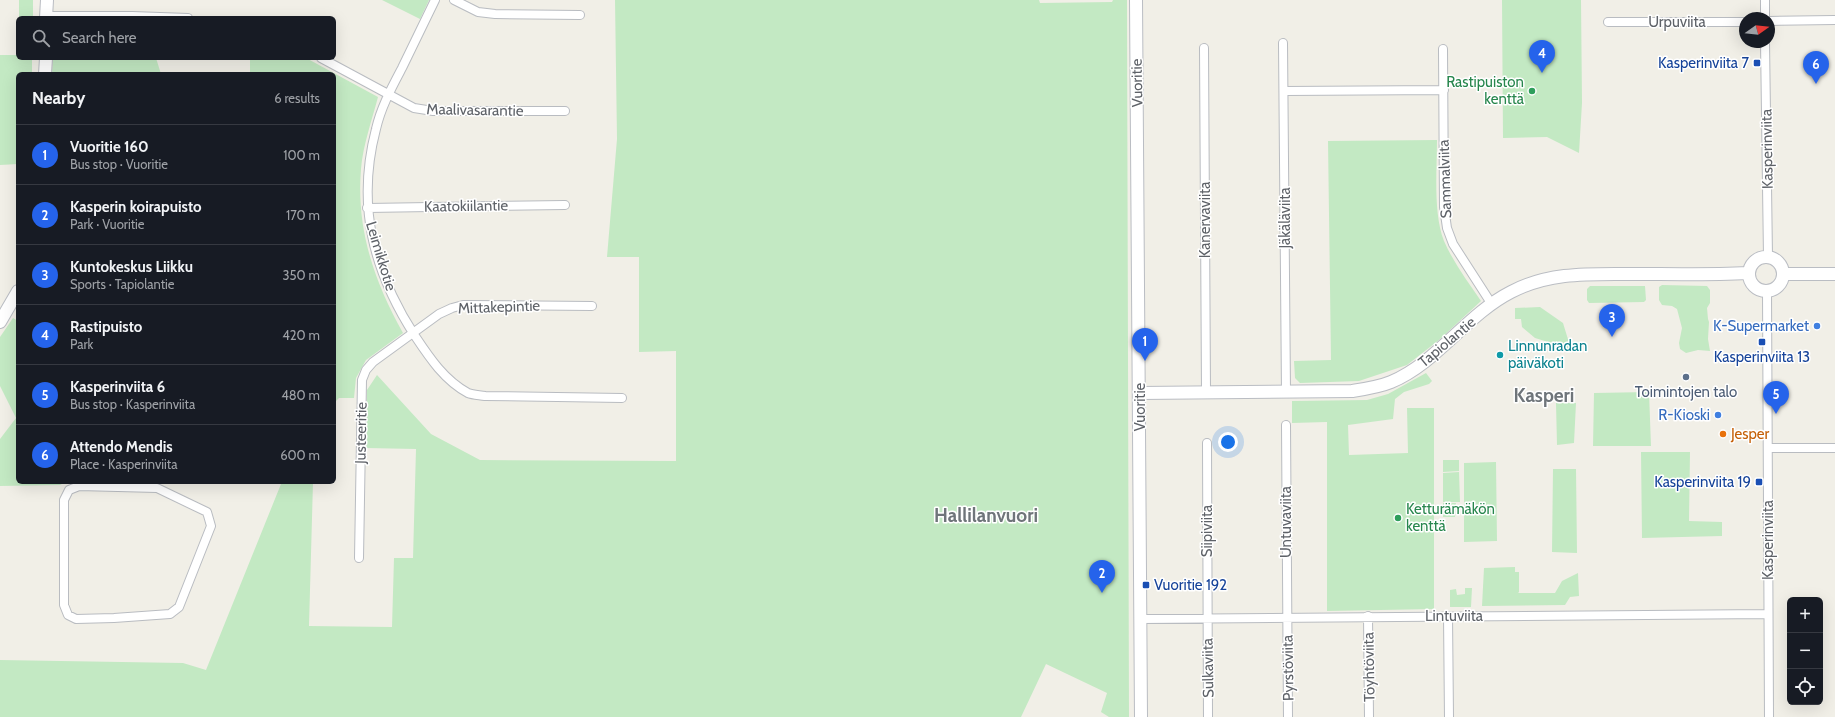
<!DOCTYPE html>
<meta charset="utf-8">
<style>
:root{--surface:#171b24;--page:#242831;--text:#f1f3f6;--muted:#9ea1a6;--line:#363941;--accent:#2563eb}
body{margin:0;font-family:Cabin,sans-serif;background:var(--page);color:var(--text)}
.controls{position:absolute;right:12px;bottom:12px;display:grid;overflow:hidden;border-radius:6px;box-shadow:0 4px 16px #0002}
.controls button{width:36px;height:36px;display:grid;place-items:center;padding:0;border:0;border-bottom:1px solid var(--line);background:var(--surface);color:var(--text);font:20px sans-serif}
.compass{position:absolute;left:1739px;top:12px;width:36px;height:36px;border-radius:50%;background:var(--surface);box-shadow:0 4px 16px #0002;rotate:75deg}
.you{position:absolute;left:1228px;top:442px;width:14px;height:14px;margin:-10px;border:3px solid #fff;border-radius:50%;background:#1a73e8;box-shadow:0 0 0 6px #1a73e833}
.badge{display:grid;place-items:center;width:26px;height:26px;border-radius:50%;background:var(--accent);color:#fff;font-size:13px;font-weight:700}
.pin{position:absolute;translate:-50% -33px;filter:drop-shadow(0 1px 2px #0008)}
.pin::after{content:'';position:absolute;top:21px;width:14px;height:12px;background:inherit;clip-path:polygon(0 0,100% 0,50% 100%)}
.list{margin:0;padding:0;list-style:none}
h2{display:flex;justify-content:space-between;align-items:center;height:52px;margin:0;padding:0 16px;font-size:17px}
h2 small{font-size:13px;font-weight:400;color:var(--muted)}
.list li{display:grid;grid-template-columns:26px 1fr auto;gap:12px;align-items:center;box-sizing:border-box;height:60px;padding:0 16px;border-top:1px solid var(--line)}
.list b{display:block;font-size:15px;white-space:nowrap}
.list p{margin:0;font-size:13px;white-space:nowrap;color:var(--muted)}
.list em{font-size:13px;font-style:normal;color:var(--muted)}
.icon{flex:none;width:22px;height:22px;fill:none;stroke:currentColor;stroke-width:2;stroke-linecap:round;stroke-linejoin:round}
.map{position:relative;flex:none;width:1835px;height:717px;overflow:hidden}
.search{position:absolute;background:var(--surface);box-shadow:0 4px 16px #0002;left:16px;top:16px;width:320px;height:44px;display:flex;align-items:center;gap:10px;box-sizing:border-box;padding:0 14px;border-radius:6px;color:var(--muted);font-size:15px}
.panel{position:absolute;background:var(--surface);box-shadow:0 4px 16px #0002;left:16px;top:72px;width:320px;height:412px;border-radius:6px}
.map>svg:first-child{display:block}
.green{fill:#c3e9c3}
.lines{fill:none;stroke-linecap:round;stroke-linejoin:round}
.street-casing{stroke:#b9bcc1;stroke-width:10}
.secondary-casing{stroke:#babdc3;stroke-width:14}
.street{stroke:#fff;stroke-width:8}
.secondary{stroke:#fff;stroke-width:12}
.transit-dot{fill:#1a4fb4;stroke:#fff;stroke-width:1.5}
.leisure-dot{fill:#2e9e5b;stroke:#fff;stroke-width:1.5}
.shop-dot{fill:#3f7fe0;stroke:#fff;stroke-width:1.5}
.culture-dot{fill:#0f9aa8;stroke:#fff;stroke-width:1.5}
.service-dot{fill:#5c6f8a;stroke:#fff;stroke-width:1.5}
.food-dot{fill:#e8710a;stroke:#fff;stroke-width:1.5}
.labels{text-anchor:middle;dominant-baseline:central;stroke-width:3;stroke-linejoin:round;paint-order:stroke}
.street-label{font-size:15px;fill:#5e6268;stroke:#fff}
.transit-label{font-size:15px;fill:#164399;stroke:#fff;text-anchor:end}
.leisure-label{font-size:15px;fill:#27864d;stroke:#fff;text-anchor:end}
.shop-label{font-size:15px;fill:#366cbe;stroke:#fff;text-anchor:end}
.culture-label{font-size:15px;fill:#0d838f;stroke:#fff;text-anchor:start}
.service-label{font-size:15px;fill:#4e5e75;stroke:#fff}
.food-label{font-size:15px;fill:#c56008;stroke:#fff;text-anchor:start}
.district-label{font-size:19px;font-weight:bold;fill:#6f757a;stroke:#fff}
</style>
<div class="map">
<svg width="1835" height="717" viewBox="0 0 1835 717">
<rect width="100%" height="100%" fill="#f1efe7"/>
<!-- green -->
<path class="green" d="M19 0H33V18H19Z
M382 0H429L420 19Z
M615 0H1039L1040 3 1112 2 1113 0H1127L1129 717H1109L1101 712 1107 693 1046 664 1021 717H0V660L183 663 206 670 281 484 278 482H313L309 626 392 627 394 558H413L416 449 366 448 367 390 377 375 431 434 480 460 676 461V351L639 352V257H607L617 139Z
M1502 0H1581L1582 103 1579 153 1547 137 1503 138Z
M0 55H18V58H32V74H18V164L0 165Z
M53 58H156L161 74H52Z
M250 58H306L378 97C372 120 363 145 361 169 356 229 374 281 403 333L366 360 356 378 354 398H339L334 403V74H250Z
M1437 140C1437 170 1433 213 1444 241 1453 262 1468 282 1481 301L1439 340 1407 365 1359 381 1300 383 1295 378 1294 361 1331 360 1328 141Z
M1662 285 1707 286 1710 290V303L1707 308 1708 319 1709 322 1708 339 1710 351 1698 350 1686 353 1680 349 1679 343 1682 328 1677 309 1672 306 1662 305 1659 300V287Z
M1590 286H1645L1646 300 1644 302 1589 303 1587 300V289Z
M1540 307 1563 323 1571 349 1535 338 1522 327 1521 319H1515V308Z
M13 318 18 321V482H66L60 485 0 486V439L16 418 0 386V337Z
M1426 373 1432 381 1429 384 1404 392 1395 399 1393 419 1348 425 1349 455 1408 453 1407 408H1434V609L1327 611V422L1292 423V401L1367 400 1388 394Z
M1649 392 1651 446H1593L1594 393Z
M1556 403H1576L1574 443 1557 445Z
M1641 452H1690L1689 521 1722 522V536L1642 538Z
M1443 460H1459V471L1443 472Z
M1496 462 1497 541 1464 542V463Z
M1553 469H1576L1577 553 1552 552Z
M1459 472 1460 502H1443V473Z
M1443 503H1456L1455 517H1443Z
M1515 567V572H1519V592L1518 593H1555L1562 581 1578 573 1579 596 1570 597 1565 605 1482 606 1484 568Z
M1465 588H1472L1471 607H1450V590L1456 589 1457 595 1465 594Z"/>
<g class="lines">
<!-- street casing -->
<g class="street-casing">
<path id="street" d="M435 0C424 23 413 45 402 68 392 87 381 107 376 129 356 205 373 271 415 336 429 357 444 380 468 393 473 395 480 395 485 396L622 398
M454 0 478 12 495 14 580 15
M1765 0V18
M46 16H132L188 18
M1769 21 1835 20
M1608 22H1745
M1765 42 1768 257
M1283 43 1286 393
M1204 48 1206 392
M1443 49 1444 207 1447 228 1453 244 1491 303
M321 58 414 108 433 111H565
M1284 91 1444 90
M367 208 565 205
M1767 291 1769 717
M1286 425 1288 717
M1207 443 1208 717
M1768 448H1835
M79 486 157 488 207 512 211 526 179 607 170 614 114 618 76 619 68 615 64 605V500L69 490Z
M359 558 362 380 366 370 373 362 439 314 452 308 463 305 592 306
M1368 616 1369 717
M1448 616 1449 717
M1141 619 1768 614"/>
</g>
<!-- secondary casing -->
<g class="secondary-casing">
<path id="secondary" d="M1136 0 1141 717
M46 18 47 0
M45 74 46 58
M1749 274a17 17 0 1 1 34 0a17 17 0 1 1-34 0Z
M1783 274H1835
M0 322 18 291
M1140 393 1352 391C1365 389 1379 387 1391 382 1438 362 1466 315 1511 292 1549 272 1589 274 1630 274 1669 274 1709 275 1748 273"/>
</g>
<!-- street -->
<use href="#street" class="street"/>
<!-- secondary -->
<use href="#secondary" class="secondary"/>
</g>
<!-- markers -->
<g class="transit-dot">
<rect x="1753" y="59" width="8" height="8" rx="2"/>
<rect x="1758" y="338" width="8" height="8" rx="2"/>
<rect x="1755" y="478" width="8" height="8" rx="2"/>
<rect x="1142" y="581" width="8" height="8" rx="2"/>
</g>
<g class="leisure-dot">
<circle cx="1532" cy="91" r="4"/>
<circle cx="1398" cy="518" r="4"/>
</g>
<g class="shop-dot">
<circle cx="1817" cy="326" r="4"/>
<circle cx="1718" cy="415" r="4"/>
</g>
<circle class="culture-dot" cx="1500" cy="355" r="4"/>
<circle class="service-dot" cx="1686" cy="377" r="4"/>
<circle class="food-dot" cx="1723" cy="434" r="4"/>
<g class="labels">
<!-- street labels -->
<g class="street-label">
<text x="1677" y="22">Urpuviita</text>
<text transform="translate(1137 83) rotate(-91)">Vuoritie</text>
<text transform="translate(475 110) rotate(1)">Maalivasarantie</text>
<text transform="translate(1767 149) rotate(-91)">Kasperinviita</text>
<text transform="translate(1445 179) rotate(-92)">Sammalviita</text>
<text transform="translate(466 206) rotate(-1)">Kaatokiilantie</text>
<text transform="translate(1285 218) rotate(-90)">Jäkäläviita</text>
<text transform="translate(1205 220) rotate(-90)">Kanervaviita</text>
<text transform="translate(381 256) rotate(73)">Leimikkotie</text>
<text transform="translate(499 307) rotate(-2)">Mittakepintie</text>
<text transform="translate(1447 342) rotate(-40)">Tapiolantie</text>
<text transform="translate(1140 407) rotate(-90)">Vuoritie</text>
<text transform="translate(361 433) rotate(-89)">Justeeritie</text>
<text transform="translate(1286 522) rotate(-90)">Untuvaviita</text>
<text transform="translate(1207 531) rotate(-90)">Siipiviita</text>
<text transform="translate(1768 540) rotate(-90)">Kasperinviita</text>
<text x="1454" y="616">Lintuviita</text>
<text transform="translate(1369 667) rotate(-91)">Töyhtöviita</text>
<text transform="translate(1208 668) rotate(-91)">Sulkaviita</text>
<text transform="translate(1288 668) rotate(-91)">Pyrstöviita</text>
</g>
<!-- transit labels -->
<g class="transit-label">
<text x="1749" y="63">Kasperinviita 7</text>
<text x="1762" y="357" text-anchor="middle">Kasperinviita 13</text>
<text x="1751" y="482">Kasperinviita 19</text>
<text x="1154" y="585" text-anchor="start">Vuoritie 192</text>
</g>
<!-- leisure labels -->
<g class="leisure-label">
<text x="1524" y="82">Rastipuiston<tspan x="1524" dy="17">kenttä</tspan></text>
<text x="1406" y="509" text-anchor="start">Ketturämäkön<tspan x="1406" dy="17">kenttä</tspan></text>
</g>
<!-- shop labels -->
<g class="shop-label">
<text x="1809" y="326">K-Supermarket</text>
<text x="1710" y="415">R-Kioski</text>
</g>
<!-- culture labels -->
<g class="culture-label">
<text x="1508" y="346">Linnunradan<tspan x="1508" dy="17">päiväkoti</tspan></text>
</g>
<!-- service labels -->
<g class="service-label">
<text x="1686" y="392">Toimintojen talo</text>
</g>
<!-- food labels -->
<g class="food-label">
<text x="1731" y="434">Jesper</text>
</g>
<!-- district labels -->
<g class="district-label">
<text x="1544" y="395">Kasperi</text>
<text x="986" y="515">Hallilanvuori</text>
</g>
</g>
</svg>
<div class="controls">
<button>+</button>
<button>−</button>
<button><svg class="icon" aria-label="locate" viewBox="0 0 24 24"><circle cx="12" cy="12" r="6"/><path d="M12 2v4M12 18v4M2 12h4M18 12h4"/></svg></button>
</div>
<svg class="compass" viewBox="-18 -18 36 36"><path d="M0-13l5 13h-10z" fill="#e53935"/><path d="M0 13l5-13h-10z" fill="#9ea1a6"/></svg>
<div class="you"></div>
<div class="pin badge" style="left:1145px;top:361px">1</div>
<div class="pin badge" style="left:1102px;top:593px">2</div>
<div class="pin badge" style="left:1612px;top:337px">3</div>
<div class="pin badge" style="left:1542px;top:73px">4</div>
<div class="pin badge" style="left:1776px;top:414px">5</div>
<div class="pin badge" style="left:1816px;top:84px">6</div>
<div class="search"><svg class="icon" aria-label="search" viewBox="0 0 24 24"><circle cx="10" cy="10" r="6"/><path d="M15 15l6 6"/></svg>Search here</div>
<section class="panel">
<h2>Nearby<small>6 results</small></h2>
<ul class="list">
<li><span class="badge">1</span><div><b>Vuoritie 160</b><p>Bus stop · Vuoritie</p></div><em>100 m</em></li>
<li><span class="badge">2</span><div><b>Kasperin koirapuisto</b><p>Park · Vuoritie</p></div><em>170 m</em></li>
<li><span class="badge">3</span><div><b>Kuntokeskus Liikku</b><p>Sports · Tapiolantie</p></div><em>350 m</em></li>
<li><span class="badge">4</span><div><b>Rastipuisto</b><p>Park</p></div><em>420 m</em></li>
<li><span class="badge">5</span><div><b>Kasperinviita 6</b><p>Bus stop · Kasperinviita</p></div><em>480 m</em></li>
<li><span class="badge">6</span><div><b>Attendo Mendis</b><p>Place · Kasperinviita</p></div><em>600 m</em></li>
</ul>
</section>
</div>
